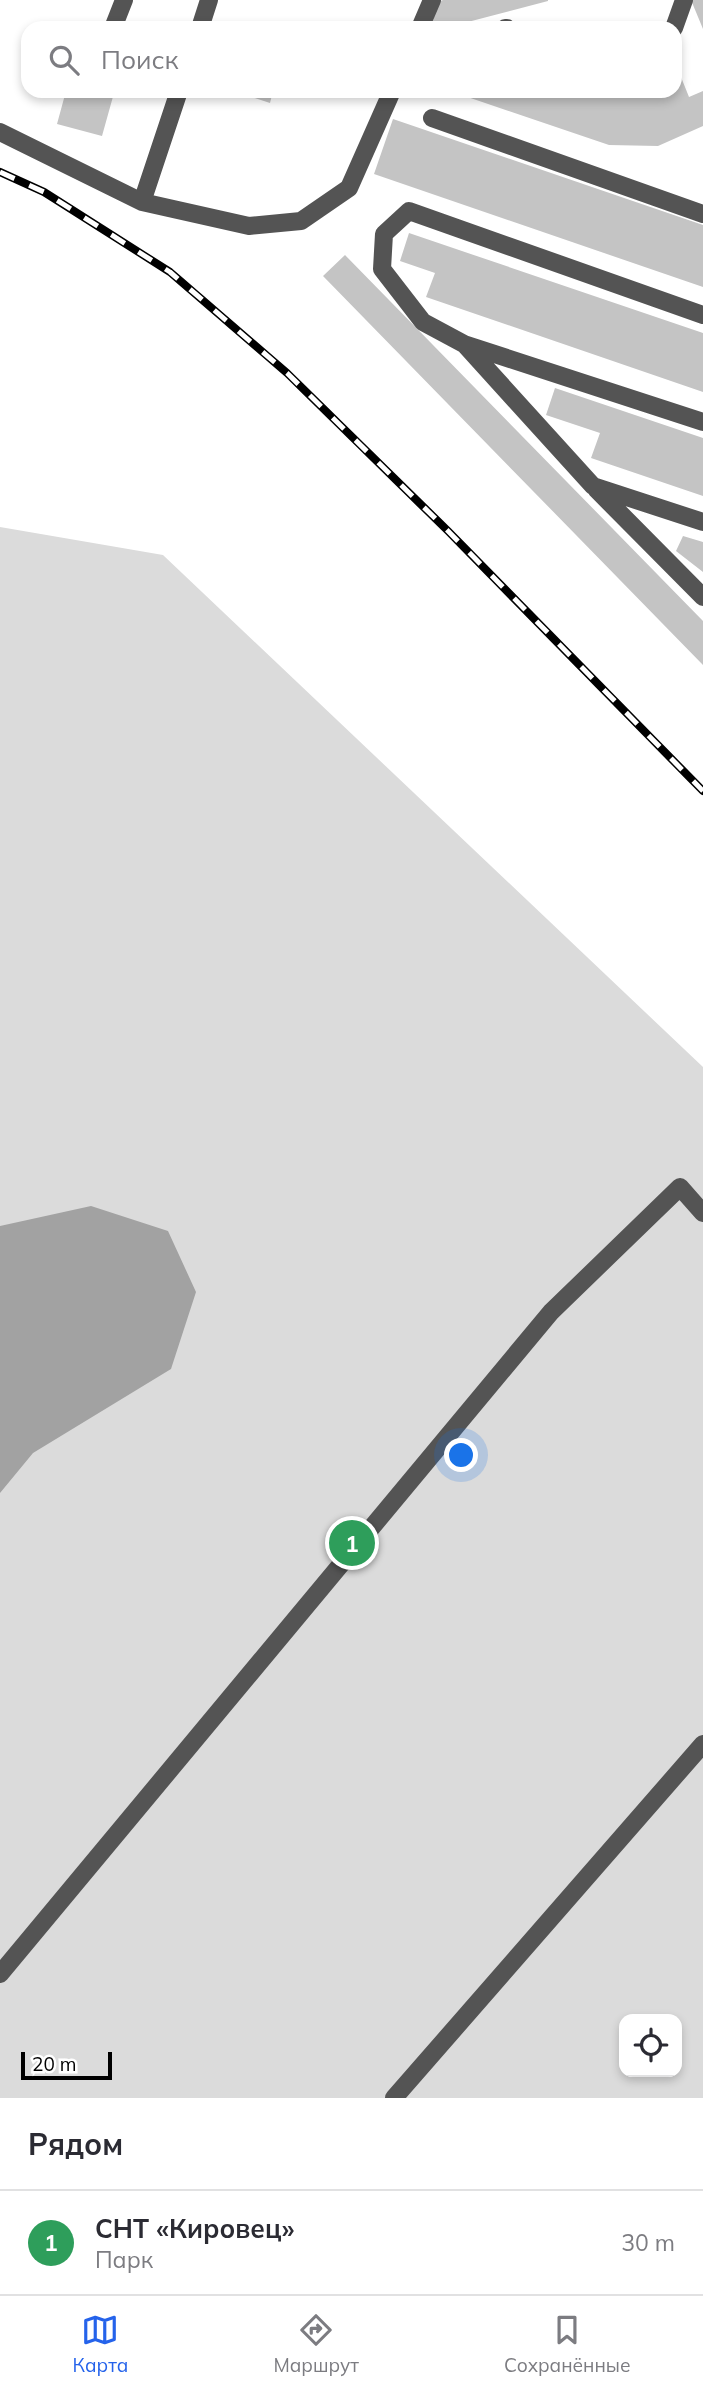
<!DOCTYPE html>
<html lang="ru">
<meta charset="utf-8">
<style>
:root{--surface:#fff;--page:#f2f2f3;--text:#2b2b33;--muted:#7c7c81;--line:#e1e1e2;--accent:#2563eb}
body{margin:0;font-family:Mulish,sans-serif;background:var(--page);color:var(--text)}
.controls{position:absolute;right:21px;bottom:21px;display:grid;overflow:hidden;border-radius:14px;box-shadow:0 4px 10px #0003}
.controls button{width:63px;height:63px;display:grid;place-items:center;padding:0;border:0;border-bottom:2px solid var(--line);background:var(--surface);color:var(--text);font:35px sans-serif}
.scale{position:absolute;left:21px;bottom:18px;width:91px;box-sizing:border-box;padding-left:7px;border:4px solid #000;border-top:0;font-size:19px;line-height:24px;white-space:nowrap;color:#000;-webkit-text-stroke:5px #fff;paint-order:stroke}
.you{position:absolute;left:462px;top:1456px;width:24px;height:24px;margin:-18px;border:5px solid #fff;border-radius:50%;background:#1a73e8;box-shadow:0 0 0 10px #1a73e833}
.badge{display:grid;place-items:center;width:46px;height:46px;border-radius:50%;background:var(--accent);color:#fff;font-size:23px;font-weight:700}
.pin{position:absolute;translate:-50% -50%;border:4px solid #fff;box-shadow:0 2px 7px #0006}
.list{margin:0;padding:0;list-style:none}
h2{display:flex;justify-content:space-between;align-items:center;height:91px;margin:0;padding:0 28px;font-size:30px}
h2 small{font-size:23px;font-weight:400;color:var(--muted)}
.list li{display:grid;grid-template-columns:46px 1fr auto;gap:21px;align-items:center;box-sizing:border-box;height:105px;padding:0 28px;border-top:2px solid var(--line)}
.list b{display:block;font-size:26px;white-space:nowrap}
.list p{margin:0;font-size:23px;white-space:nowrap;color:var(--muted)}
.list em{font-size:23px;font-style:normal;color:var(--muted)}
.icon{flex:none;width:38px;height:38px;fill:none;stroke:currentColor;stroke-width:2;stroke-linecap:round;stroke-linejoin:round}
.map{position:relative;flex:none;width:703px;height:2098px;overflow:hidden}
.search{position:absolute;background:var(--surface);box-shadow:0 4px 10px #0003;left:21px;right:21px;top:21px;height:77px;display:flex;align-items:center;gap:18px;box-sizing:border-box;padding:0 24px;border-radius:21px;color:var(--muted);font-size:26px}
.sheet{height:196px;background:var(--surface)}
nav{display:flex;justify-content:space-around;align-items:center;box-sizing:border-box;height:98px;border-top:2px solid var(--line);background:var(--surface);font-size:19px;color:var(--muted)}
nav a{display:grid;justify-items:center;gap:4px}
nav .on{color:var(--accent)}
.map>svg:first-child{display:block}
.green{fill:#dbdbdb;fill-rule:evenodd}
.water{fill:#a2a2a2}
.building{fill:#c4c4c4}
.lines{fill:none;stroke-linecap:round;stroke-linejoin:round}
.minor{stroke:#545454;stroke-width:18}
.rail-casing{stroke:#000;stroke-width:8}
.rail{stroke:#fff;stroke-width:5;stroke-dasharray:16;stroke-linecap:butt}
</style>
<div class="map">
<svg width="703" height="2098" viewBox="0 0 703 2098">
<rect width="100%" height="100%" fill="#fff"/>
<!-- green -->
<path class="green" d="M0 527 163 555 703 1067V2098H0ZM624 2019H677V2072H624Z"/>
<!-- water -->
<path class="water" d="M91 1206 168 1231 196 1292 171 1369 33 1453 0 1493V1226Z"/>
<!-- building -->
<path class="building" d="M443 0H548V1L460 24 459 28H431L438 2Z
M691 0H703V29Z
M679 72 689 97 703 91V126L658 146 609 145 450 91H675V74Z
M66 91H105L114 93 102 136 57 124Z
M233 91H273L270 103Z
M393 119 703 225V287L374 174Z
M409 233 703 333V392L426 297 435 273 400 261Z
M345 255 703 621V665L323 276Z
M555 388 703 438V496L591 458 600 433 546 415Z
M683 536 703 542V572L676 551Z"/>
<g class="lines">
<!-- minor -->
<path class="minor" d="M113 28 124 0
M200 28 209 0
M420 28 432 0
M505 28H507
M674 28 684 0
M432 118 703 214
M0 132 142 202 249 226 301 221 349 188 392 91
M142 202 179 91
M703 315 409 211 384 234 382 269 423 322 464 344 703 422
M466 346 593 486 703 522
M596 489 703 597
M0 1974 551 1312 680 1187 703 1213
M394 2098 703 1744"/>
<!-- rail casing -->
<g class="rail-casing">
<path id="rail" d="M0 172 44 192 170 272 287 373 448 531 703 791"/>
</g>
<!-- rail -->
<use href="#rail" class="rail"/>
</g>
</svg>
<div class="controls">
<button><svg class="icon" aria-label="locate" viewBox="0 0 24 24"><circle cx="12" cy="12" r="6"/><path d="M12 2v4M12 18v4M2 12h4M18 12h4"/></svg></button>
</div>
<div class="scale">20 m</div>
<div class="you"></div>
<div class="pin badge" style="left:352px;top:1543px;background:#2e9e5b">1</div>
<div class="search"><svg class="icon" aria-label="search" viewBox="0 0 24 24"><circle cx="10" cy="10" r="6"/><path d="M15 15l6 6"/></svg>Поиск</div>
</div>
<section class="sheet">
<h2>Рядом<small></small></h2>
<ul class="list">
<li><span class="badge" style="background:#2e9e5b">1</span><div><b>СНТ «Кировец»</b><p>Парк</p></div><em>30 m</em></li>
</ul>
</section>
<nav>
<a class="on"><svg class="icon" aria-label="map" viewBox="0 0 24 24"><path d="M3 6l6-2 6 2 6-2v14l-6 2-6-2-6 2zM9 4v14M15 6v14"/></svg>Карта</a>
<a><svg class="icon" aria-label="directions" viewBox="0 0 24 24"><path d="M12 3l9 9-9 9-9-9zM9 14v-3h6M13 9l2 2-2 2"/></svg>Маршрут</a>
<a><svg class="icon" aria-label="saved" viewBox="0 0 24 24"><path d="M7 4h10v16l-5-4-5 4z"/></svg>Сохранённые</a>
</nav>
